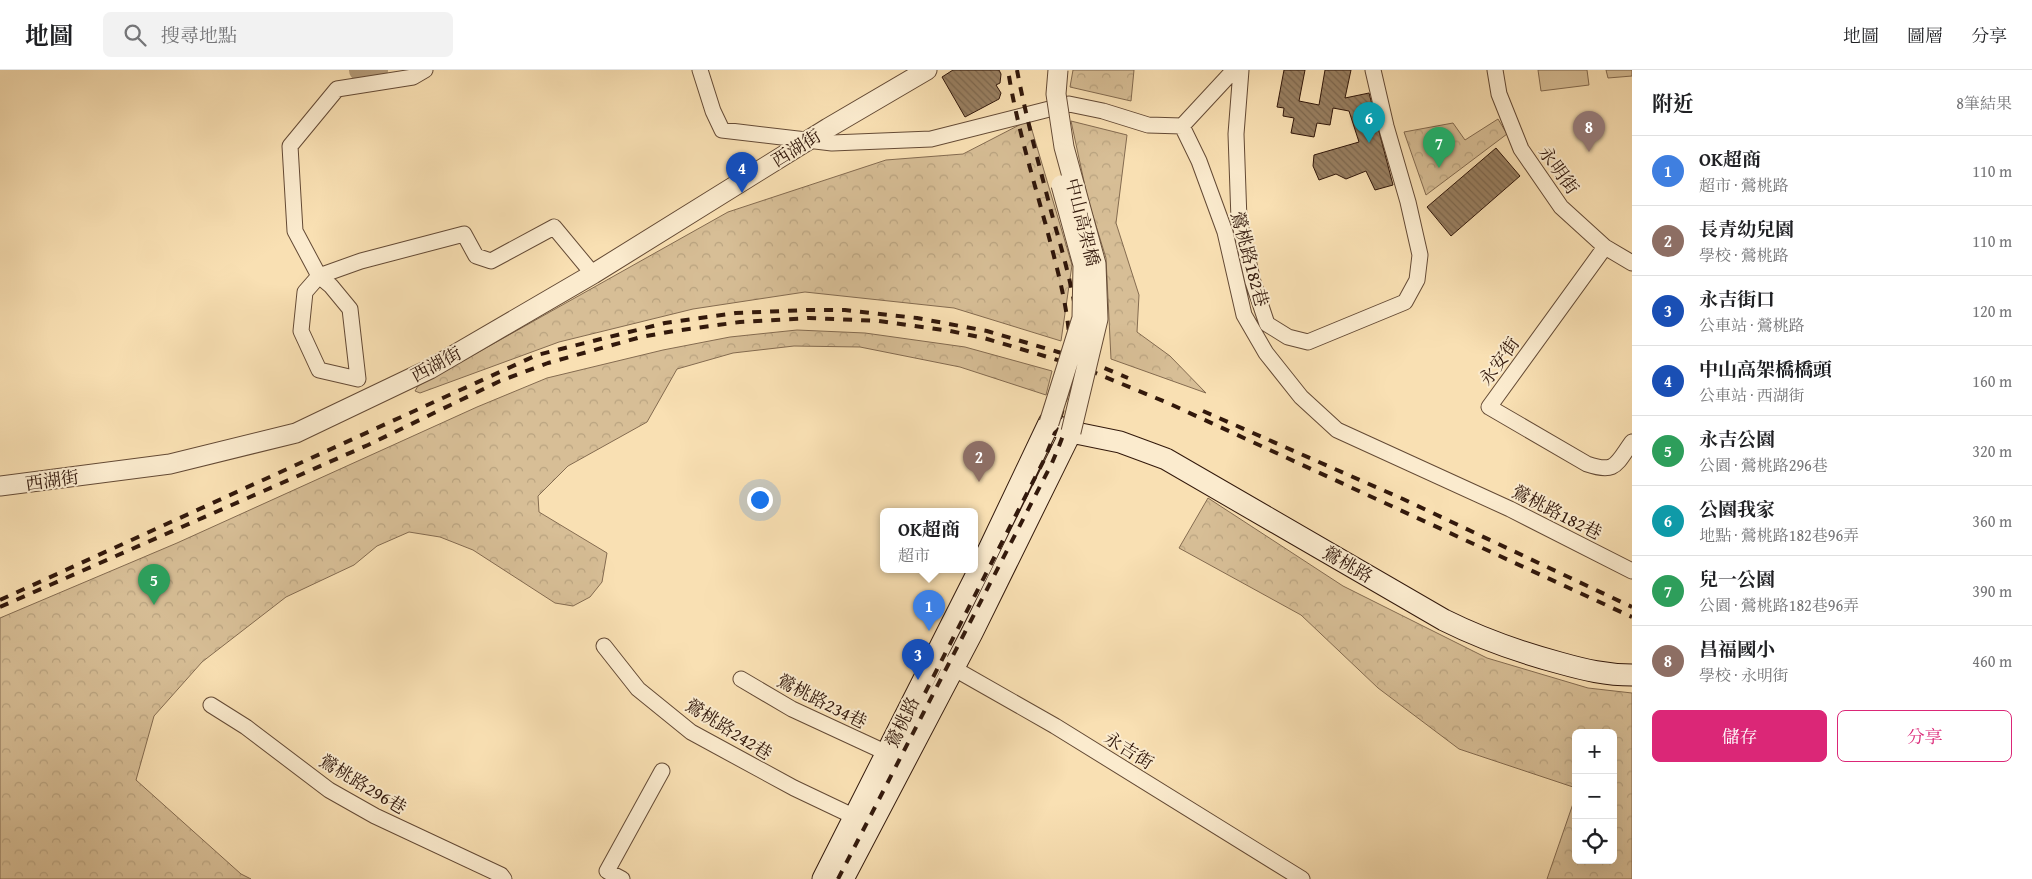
<!DOCTYPE html>
<html lang="zh-TW">
<meta charset="utf-8">
<style>
:root{--surface:#fff;--page:#f2f2f2;--text:#202124;--muted:#757577;--line:#e0e0e0;--accent:#db2777}
body{margin:0;font-family:"Gentium Book Plus","Noto Serif TC",serif;background:var(--page);color:var(--text)}
.controls{position:absolute;right:15px;bottom:15px;display:grid;overflow:hidden;border-radius:8px;box-shadow:0 5px 20px #0002}
.controls button{width:45px;height:45px;display:grid;place-items:center;padding:0;border:0;border-bottom:1px solid var(--line);background:var(--surface);color:var(--text);font:25px sans-serif}
.you{position:absolute;left:759px;top:429px;width:18px;height:18px;margin:-12px;border:4px solid #fff;border-radius:50%;background:#1a73e8;box-shadow:0 0 0 8px #1a73e833}
.badge{display:grid;place-items:center;width:32px;height:32px;border-radius:50%;background:var(--accent);color:#fff;font-size:16px;font-weight:700}
.pin{position:absolute;translate:-50% -41px;filter:drop-shadow(0 1px 2px #0008)}
.pin::after{content:'';position:absolute;top:26px;width:18px;height:15px;background:inherit;clip-path:polygon(0 0,100% 0,50% 100%)}
.popup{position:absolute;left:880px;top:438px;width:98px;height:65px;box-sizing:border-box;display:grid;place-content:center;border-radius:8px;background:var(--surface);filter:drop-shadow(0 1px 4px #0005);font-size:16px;white-space:nowrap;color:var(--muted)}
.popup b{font-size:19px;color:var(--text)}
.popup::after{content:'';position:absolute;left:50%;top:100%;margin-left:-10px;border:10px solid transparent;border-top-color:var(--surface)}
.list{margin:0;padding:0;list-style:none}
h2{display:flex;justify-content:space-between;align-items:center;height:65px;margin:0;padding:0 20px;font-size:21px}
h2 small{font-size:16px;font-weight:400;color:var(--muted)}
.list li{display:grid;grid-template-columns:32px 1fr auto;gap:15px;align-items:center;box-sizing:border-box;height:70px;padding:0 20px;border-top:1px solid var(--line)}
.list b{display:block;font-size:19px;white-space:nowrap}
.list p{margin:0;font-size:16px;white-space:nowrap;color:var(--muted)}
.list em{font-size:16px;font-style:normal;color:var(--muted)}
.actions{display:flex;gap:10px;padding:15px 20px}
.actions a{flex:1;padding:11px 0;border:1px solid var(--accent);border-radius:8px;text-align:center;font-size:18px;color:var(--accent)}
.actions .main{background:var(--accent);color:#fff}
.icon{flex:none;width:28px;height:28px;fill:none;stroke:currentColor;stroke-width:2;stroke-linecap:round;stroke-linejoin:round}
.map{position:relative;flex:none;width:1632px;height:809px;overflow:hidden}
header{display:flex;align-items:center;gap:30px;box-sizing:border-box;height:70px;padding:0 25px;background:var(--surface);border-bottom:1px solid var(--line)}
header strong{font-size:24px}
nav{display:flex;gap:28px;margin-inline-start:auto;font-size:18px}
.search{width:350px;height:45px;background:var(--page);display:flex;align-items:center;gap:12px;box-sizing:border-box;padding:0 18px;border-radius:8px;color:var(--muted);font-size:19px}
main{display:flex}
aside{flex:1;background:var(--surface)}
.map>svg:first-child{display:block}
.forest{fill:url(#forest-crowns);stroke:#846b50}
.pitch{fill:#d7be96;stroke:#846b50}
.lines{fill:none;stroke-linecap:round;stroke-linejoin:round}
.river{stroke:#b59c7a;stroke-width:24}
.building{fill:url(#building-back-hatch);stroke:#32180b}
.minor-casing{stroke:#644a35;stroke-width:17}
.tertiary-casing{stroke:#644a35;stroke-width:21}
.secondary-casing{stroke:#32180b;stroke-width:23}
.minor{stroke:#fbebce;stroke-width:15}
.tertiary{stroke:#fbebce;stroke-width:19}
.secondary{stroke:#fbebce;stroke-width:21}
.rail{stroke:#32180b;stroke-width:4;stroke-dasharray:9 9;stroke-linecap:butt}
.tertiary-bridge-casing{stroke:#644a35;stroke-width:21;stroke-linecap:butt}
.tertiary-bridge{stroke:#fbebce;stroke-width:19}
.labels{text-anchor:middle;dominant-baseline:central;stroke-width:4;stroke-linejoin:round;paint-order:stroke}
.street-label{font-size:18px;fill:#32180b;stroke:#fbebce}
</style>
<header>
<strong>地圖</strong>
<div class="search"><svg class="icon" aria-label="search" viewBox="0 0 24 24"><circle cx="10" cy="10" r="6"/><path d="M15 15l6 6"/></svg>搜尋地點</div>
<nav><a>地圖</a><a>圖層</a><a>分享</a></nav>
</header>
<main>
<div class="map">
<svg width="1632" height="809" viewBox="0 0 1632 809">
<defs>
<pattern id="forest-crowns" width="20" height="18" patternUnits="userSpaceOnUse" patternTransform="scale(1.25)"><rect width="20" height="18" fill="#d7be96"/><path d="M2 6a3 3 0 1 1 6 0M12 15a3 3 0 1 1 6 0" fill="none" stroke="#b9a380"/></pattern>
<pattern id="building-back-hatch" width="6" height="6" patternUnits="userSpaceOnUse" patternTransform="scale(1.25)"><rect width="6" height="6" fill="#998062"/><path d="M-1 5l2 2M0 0l6 6M5-1l2 2" fill="none" stroke="#7d684f"/></pattern>
</defs>
<rect width="100%" height="100%" fill="#f9e0b3"/>
<filter id="stains"><feTurbulence type="fractalNoise" baseFrequency=".004" numOctaves="4"/><feColorMatrix values="0 0 0 0 .2 0 0 0 0 .09 0 0 0 0 .02 0 0 0 .5 -.17"/></filter>
<radialGradient id="worn" r=".72"><stop offset=".6" stop-color="#630" stop-opacity="0"/><stop offset="1" stop-color="#630" stop-opacity=".3"/></radialGradient>
<!-- forest -->
<path class="forest" d="M1073 0H1134L1131 31 1070 17Z
M1498 49 1507 64 1426 125 1404 62 1453 53 1465 70Z
M1029 50 1072 195 1061 271 954 238 805 222 693 239 559 272 420 323 415 321 418 316 728 142 886 90 963 84Z
M1071 51 1127 65 1116 153 1139 225 1137 262 1170 286 1206 323 1111 289 1106 188 1088 130Z
M797 260 865 263 965 277 1052 301 1046 325 960 297 860 277 794 276 733 283 677 299 647 352 568 396 538 426 539 442 607 483 602 512 590 527 573 536 555 533 473 480 440 467 409 462 377 476 354 495 286 527 202 592 154 646 136 710 241 804 251 809H0V548L177 473 477 337 547 308 663 280 730 267Z
M1208 428 1343 516 1487 588 1588 618 1632 623V809H1547L1576 725V790H1613V663H1576V718L1459 679 1378 618 1301 545 1179 478Z"/>
<!-- pitch -->
<path class="pitch" d="M1538 0H1587L1589 15 1541 21Z
M1606 0H1632V6L1608 8Z"/>
<g class="lines">
<!-- river -->
<path class="river" d="M361 0 372 2 376 0"/>
</g>
<!-- building -->
<path class="building" d="M953 0H999L1001 4 1000 13 996 15 1001 23 999 29 965 47 942 7Z
M1284 0H1305L1299 31 1319 35 1325 0H1351L1345 28 1369 23 1393 115 1375 120 1366 101 1346 109 1336 104 1319 110 1313 96 1314 85 1359 72 1349 41 1333 38 1330 55 1317 53 1314 67 1291 63 1294 48 1283 46 1284 38 1277 37Z
M1496 78 1520 106 1451 166 1427 137Z"/>
<g class="lines">
<!-- minor casing -->
<g class="minor-casing">
<path id="minor" d="M425 0 413 7 337 19 290 76 295 161 319 206 331 216 350 239 358 309 319 300 301 261 305 222 319 206 361 191 464 164 476 186 491 191 554 157 593 204
M700 0 713 41 722 60 832 73 931 69 1069 34 1103 41 1148 55 1182 56 1199 91 1225 162 1244 245 1266 283 1301 327 1337 360 1510 439 1632 501
M1241 0 1236 64 1239 150 1253 212 1267 254 1288 267 1308 272 1405 232 1417 210 1420 185 1408 132 1386 56 1373 0
M1495 0 1499 24 1521 79 1561 137 1605 177 1632 193
M1182 56 1234 0
M1605 177 1489 337 1587 394C1616 404 1616 394 1632 372
M604 576 638 619 691 662 794 718 855 747
M946 594 1055 656 1302 809
M741 609 792 639 887 683
M211 635 246 657 329 720 375 746 501 805 504 809
M622 809 607 801 662 701"/>
</g>
<!-- tertiary casing -->
<g class="tertiary-casing">
<path id="tertiary" d="M0 416 170 394 296 363 430 299 593 204 828 58 927 0"/>
</g>
<!-- secondary casing -->
<g class="secondary-casing">
<path id="secondary" d="M823 809 982 494 1049 353 1071 362 1120 372 1166 389 1444 550C1482 569 1519 582 1560 593 1585 600 1606 605 1632 605
M843 809 972 563 1071 362"/>
</g>
<!-- minor -->
<use href="#minor" class="minor"/>
<!-- tertiary -->
<use href="#tertiary" class="tertiary"/>
<!-- secondary -->
<use href="#secondary" class="secondary"/>
<!-- rail -->
<path class="rail" d="M1203 341 1403 429 1632 537
M0 530 537 285 665 253 736 243 809 240H845L917 248 987 261 1085 290 1128 308
M0 537 368 375 500 311 548 293 641 267 674 261 740 252 809 248 879 251 950 261 984 268 1081 297 1168 333 1632 547
M925 623 1044 390C1055 363 1067 335 1069 306 1074 262 1061 213 1050 171 1035 114 1017 58 1008 0
M838 809 1052 393C1063 367 1073 341 1077 313 1086 256 1066 196 1051 141 1039 94 1026 48 1017 0"/>
<!-- tertiary-bridge casing -->
<g class="tertiary-bridge-casing">
<path id="tertiary-bridge" d="M1058 0 1056 24 1064 77 1096 194 1098 249 1071 362
M1049 353 1082 248 1083 195 1061 115"/>
</g>
<!-- tertiary-bridge -->
<use href="#tertiary-bridge" class="tertiary-bridge"/>
</g>
<g class="labels">
<!-- street labels -->
<g class="street-label">
<text transform="translate(796 78) rotate(-32)">西湖街</text>
<text transform="translate(1559 100) rotate(54)">永明街</text>
<text transform="translate(1083 152) rotate(76)">中山高架橋</text>
<text transform="translate(1250 189) rotate(75)">鶯桃路182巷</text>
<text transform="translate(1499 291) rotate(-54)">永安街</text>
<text transform="translate(436 294) rotate(-28)">西湖街</text>
<text transform="translate(52 410) rotate(-8)">西湖街</text>
<text transform="translate(1557 442) rotate(27)">鶯桃路182巷</text>
<text transform="translate(1348 494) rotate(30)">鶯桃路</text>
<text transform="translate(822 631) rotate(27)">鶯桃路234巷</text>
<text transform="translate(902 652) rotate(-64)">鶯桃路</text>
<text transform="translate(729 659) rotate(32)">鶯桃路242巷</text>
<text transform="translate(1129 680) rotate(32)">永吉街</text>
<text transform="translate(363 714) rotate(31)">鶯桃路296巷</text>
</g>
</g>
<rect width="100%" height="100%" filter="url(#stains)"/>
<rect width="100%" height="100%" fill="url(#worn)"/>
</svg>
<div class="controls">
<button>+</button>
<button>−</button>
<button><svg class="icon" aria-label="locate" viewBox="0 0 24 24"><circle cx="12" cy="12" r="6"/><path d="M12 2v4M12 18v4M2 12h4M18 12h4"/></svg></button>
</div>
<div class="you"></div>
<div class="pin badge" style="left:929px;top:561px;background:#3f7fe0">1</div>
<div class="popup"><b>OK超商</b>超市</div>
<div class="pin badge" style="left:979px;top:412px;background:#8d6e63">2</div>
<div class="pin badge" style="left:918px;top:610px;background:#1a4fb4">3</div>
<div class="pin badge" style="left:742px;top:123px;background:#1a4fb4">4</div>
<div class="pin badge" style="left:154px;top:535px;background:#2e9e5b">5</div>
<div class="pin badge" style="left:1369px;top:73px;background:#0f9aa8">6</div>
<div class="pin badge" style="left:1439px;top:98px;background:#2e9e5b">7</div>
<div class="pin badge" style="left:1589px;top:82px;background:#8d6e63">8</div>
</div>
<aside>
<h2>附近<small>8筆結果</small></h2>
<ul class="list">
<li><span class="badge" style="background:#3f7fe0">1</span><div><b>OK超商</b><p>超市 · 鶯桃路</p></div><em>110 m</em></li>
<li><span class="badge" style="background:#8d6e63">2</span><div><b>長青幼兒園</b><p>學校 · 鶯桃路</p></div><em>110 m</em></li>
<li><span class="badge" style="background:#1a4fb4">3</span><div><b>永吉街口</b><p>公車站 · 鶯桃路</p></div><em>120 m</em></li>
<li><span class="badge" style="background:#1a4fb4">4</span><div><b>中山高架橋橋頭</b><p>公車站 · 西湖街</p></div><em>160 m</em></li>
<li><span class="badge" style="background:#2e9e5b">5</span><div><b>永吉公園</b><p>公園 · 鶯桃路296巷</p></div><em>320 m</em></li>
<li><span class="badge" style="background:#0f9aa8">6</span><div><b>公園我家</b><p>地點 · 鶯桃路182巷96弄</p></div><em>360 m</em></li>
<li><span class="badge" style="background:#2e9e5b">7</span><div><b>兒一公園</b><p>公園 · 鶯桃路182巷96弄</p></div><em>390 m</em></li>
<li><span class="badge" style="background:#8d6e63">8</span><div><b>昌福國小</b><p>學校 · 永明街</p></div><em>460 m</em></li>
</ul>
<div class="actions"><a class="main">儲存</a><a>分享</a></div>
</aside>
</main>
